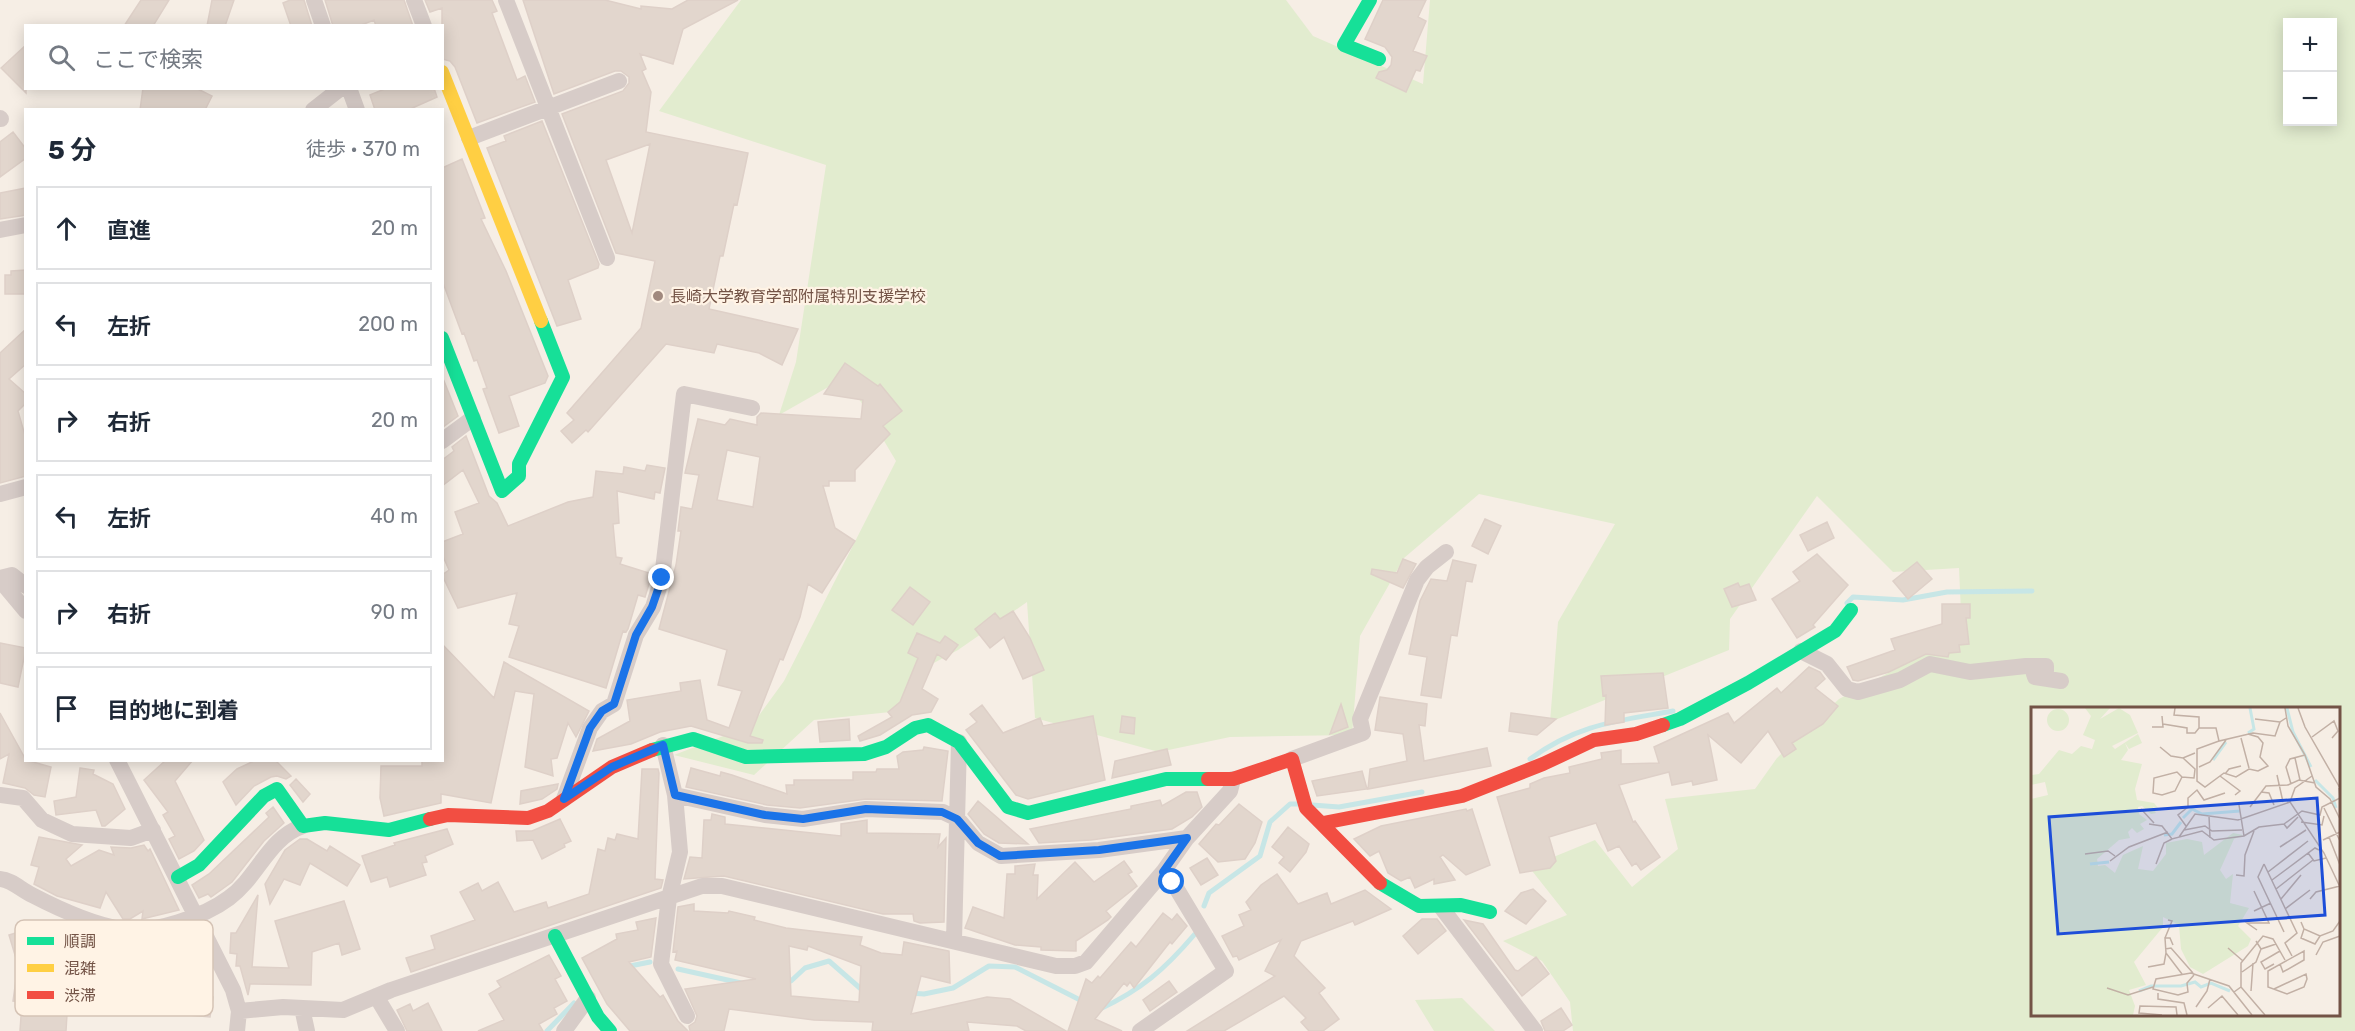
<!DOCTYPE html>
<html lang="ja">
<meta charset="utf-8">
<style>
:root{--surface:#fff;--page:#f6f6f7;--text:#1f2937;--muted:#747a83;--line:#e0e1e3}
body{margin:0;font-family:Rubik,"Noto Sans JP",sans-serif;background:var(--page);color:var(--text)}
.controls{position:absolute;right:18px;top:18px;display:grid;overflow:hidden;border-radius:0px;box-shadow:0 3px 15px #0003}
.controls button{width:54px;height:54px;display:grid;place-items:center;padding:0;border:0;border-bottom:2px solid var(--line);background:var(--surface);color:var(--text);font:30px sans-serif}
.stop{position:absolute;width:18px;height:18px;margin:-14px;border:4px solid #1a73e8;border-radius:50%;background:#fff}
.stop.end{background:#1a73e8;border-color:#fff;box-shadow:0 2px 6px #0008}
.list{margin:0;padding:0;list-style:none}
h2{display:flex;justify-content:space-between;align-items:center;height:78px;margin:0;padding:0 24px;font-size:26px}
h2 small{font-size:20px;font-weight:400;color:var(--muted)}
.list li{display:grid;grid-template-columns:39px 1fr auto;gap:18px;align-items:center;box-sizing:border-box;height:84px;margin:0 12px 12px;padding:0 12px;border:2px solid var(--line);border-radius:0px}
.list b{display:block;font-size:22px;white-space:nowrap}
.list em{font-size:20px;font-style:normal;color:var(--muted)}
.icon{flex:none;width:33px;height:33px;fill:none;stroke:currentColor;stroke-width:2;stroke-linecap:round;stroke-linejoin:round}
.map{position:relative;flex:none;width:2355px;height:1031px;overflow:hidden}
.search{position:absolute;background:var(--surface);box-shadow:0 3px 15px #0003;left:24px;top:24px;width:420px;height:66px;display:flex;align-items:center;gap:15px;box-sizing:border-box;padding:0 21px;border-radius:0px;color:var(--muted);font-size:22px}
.panel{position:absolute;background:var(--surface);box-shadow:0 3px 15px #0003;left:24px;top:108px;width:420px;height:654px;border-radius:0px}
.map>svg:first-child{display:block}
.green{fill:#e2eccf;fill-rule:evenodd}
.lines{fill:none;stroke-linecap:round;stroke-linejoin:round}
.stream{stroke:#c7e6e6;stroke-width:5}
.building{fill:#e2d6cd;stroke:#ded0c8;stroke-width:1.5;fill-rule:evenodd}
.street{stroke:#d7ccc8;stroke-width:16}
.fast{stroke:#16e098;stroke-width:14}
.slow{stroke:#ffcf43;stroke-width:14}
.jam{stroke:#f24e42;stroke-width:14}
.route{stroke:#1a73e8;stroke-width:8}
.poi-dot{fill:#a1897e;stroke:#fff3e5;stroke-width:2}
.labels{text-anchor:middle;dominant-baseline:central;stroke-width:4.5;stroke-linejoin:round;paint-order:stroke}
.poi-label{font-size:16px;fill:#735346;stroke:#fff3e5;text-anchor:start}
.inset-river{fill:none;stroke:#c7e6e6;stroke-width:3}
.inset-road{fill:none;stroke:#c2b0a5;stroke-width:1.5}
.view{fill:#1d4ed8;fill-opacity:0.15;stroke:#1d4ed8;stroke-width:3}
.inset-edge{fill:none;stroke:#735346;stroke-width:3}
.key{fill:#fff3e5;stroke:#d5c3b5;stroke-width:1.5}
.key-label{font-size:16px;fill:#735346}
</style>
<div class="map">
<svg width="2355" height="1031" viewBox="0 0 2355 1031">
<rect width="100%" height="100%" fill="#f6eee5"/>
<!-- green -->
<path class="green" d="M741 0H1286L1313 36 1423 84 1430 0H2355V1031H1573L1570 1002 1542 961 1503 941 1567 915 1529 867 1595 840 1632 887 1678 849 1665 799 1755 789 1777 758 1839 699 1962 634 1959 568 1893 572 1817 496 1730 619 1729 650 1550 722 1558 622 1615 524 1479 494 1404 558 1360 636 1352 735 1230 737 1159 752 1035 718 1027 602 958 650 917 672 900 711 814 720 754 775 674 755 752 725 784 681 896 461 846 377 779 415 796 362 826 165 659 111ZM2288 22H2332V122H2288ZM2032 708H2338V1014H2032Z
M1462 998 1495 1031H1434L1415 1000Z"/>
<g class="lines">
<!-- stream -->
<path class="stream" d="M1847 603 1853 597 1903 600 1947 592 2032 591
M1530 759C1577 724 1618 721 1673 711
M1312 805 1339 807 1422 792
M1204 906 1209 893 1260 856 1270 822 1290 804H1300
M625 967 650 962
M678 969 741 983
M783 981H791L805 968 829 961 861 989 865 990
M910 993 924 994 953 988 989 966 1015 967 1084 1002
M1100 1009C1141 990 1165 969 1194 935
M547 1031 574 1003"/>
</g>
<!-- building -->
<path class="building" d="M141 0H169L153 26H124Z
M212 0H234L225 26H207Z
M290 0H304L312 26H291L283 3Z
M325 0H404L413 26H376L374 20 359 26H333Z
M425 0H492L497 11 492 13 517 80 525 76 535 102 477 123 455 67 450 61 442 59V8L430 12Z
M523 0H605L641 9V6L672 9 688 0H738L683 29 673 64 640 54 646 69 642 71 651 92 646 132 748 153 737 205 734 204 723 256H720L709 309 798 329 782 365 759 353 717 344 714 353 666 344 588 432 586 430 572 443 561 431 574 420 567 413 641 328 655 261 616 253 562 114 623 91 629 83V77L621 71H615L554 94ZM650 144 632 233 606 160Z
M1383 0H1426L1418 17 1426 21 1413 51 1427 56 1420 71 1416 70 1406 92 1376 78 1379 72 1387 70 1391 65 1392 57 1385 47 1365 39Z
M26 45V93L1 68Z
M143 88H196L212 96 205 110H140Z
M387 88H434L437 97 408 110H375L370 95Z
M542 121 599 264 598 268 568 280 581 319 557 326 487 148 506 141 504 136Z
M13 132 26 149V158L0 177V142Z
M462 159 485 218 481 219 506 271 548 376 545 383 509 396 519 426 499 433 483 389 487 388 477 360 474 361 464 333 462 334 442 280V168Z
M26 188V215L0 219V193Z
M26 270V294H5V275H11V271Z
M26 329V364L9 379 26 394V403L18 411 26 439V476L0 483V353Z
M845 363 878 386 880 384 902 411 883 426 890 434 855 470V481H829V486H823L835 528 855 541 822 593 808 584 800 617 783 660 780 659 750 736 763 740 762 743H748L691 726 660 732 631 744 593 751 597 739 630 721 627 700 681 691 680 683 700 680 707 720 729 728 742 691 718 685 727 650 659 629 676 565 681 531H678L681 507 692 509 699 475 685 473 698 419 725 425 730 419 757 425V417L761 413 861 419 863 400 824 394ZM727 450 760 457 753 507 717 500Z
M442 376 458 416 443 427 442 426Z
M466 436 489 496 497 503 508 526 568 502 593 497 596 471 623 474 624 467 645 471 647 465 665 468 660 493 655 492 654 499 617 491 619 523 613 524 616 557 622 558 620 564 652 574 645 597 638 595 628 629 626 632 623 631 606 688 509 657 519 626 509 624 517 593 458 608 442 575 449 570 442 554V542L463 534 455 512 479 503 463 470 442 486V460L454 451 452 447Z
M1485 519 1501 526 1488 554 1472 546Z
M1827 522 1834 538 1808 551 1800 535Z
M1817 554 1848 585 1813 625 1815 627 1797 638 1772 599 1800 581 1793 572Z
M1403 559 1416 564 1403 588 1371 574 1372 569 1397 573Z
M1453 560 1476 565 1472 582 1466 581 1457 636 1451 635 1441 698 1421 695 1427 657 1409 654 1420 601 1431 579 1447 581Z
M1917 562 1932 579 1908 599 1893 581Z
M1738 583 1740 587 1749 584 1756 600 1732 607 1724 589Z
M910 587 930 602 913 625 892 610Z
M1942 604H1970V618H1966L1969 644 1959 645 1960 652 1949 653 1948 657 1926 654 1889 672 1858 681 1853 680 1847 667 1895 650 1891 639 1942 624Z
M1013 611 1030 638 1044 670 1023 679 1004 637 990 648 975 629 995 613 1000 619Z
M917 633 940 643 945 636 958 645 946 660 937 654 922 689 938 699 931 712 912 715 880 735 860 741 858 736 892 717 888 712 900 702 918 658 908 653Z
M0 643 26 648 18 687 0 683Z
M442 644 494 698 504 662 589 711 576 737 568 723 557 758 551 759 553 776 525 767 534 694 515 691 491 803 441 794V803L384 816 380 798 381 766H422V760H442Z
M1809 667 1820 672 1825 679 1815 688 1838 706 1823 724 1792 743 1796 749 1784 757 1768 731 1741 763 1708 735 1717 780 1693 785 1692 781 1672 785 1669 772 1619 785 1633 822 1635 821 1660 857 1641 870 1636 863 1632 866 1619 846 1608 851 1596 823 1549 837 1556 861 1550 868 1520 873 1497 797 1530 788V784L1544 778 1570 773 1569 767 1602 759 1601 753 1621 750V764L1659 763 1654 747 1728 713 1734 723 1777 688 1781 693Z
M1663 673 1668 708 1624 713V722L1605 725 1606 695 1603 696 1601 676Z
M1380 697 1427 704 1425 726 1419 725 1424 761 1487 748 1491 766 1368 789 1370 769 1407 761 1403 734 1375 730Z
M1341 704 1348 727 1330 734Z
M982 705 1003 733 1040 718 1043 726 1093 716 1105 780 1028 799 1016 795 966 730 977 722 970 714Z
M0 713 26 760 51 767 45 797 34 795 25 788 3 783 9 754 0 759Z
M1511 713 1556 719 1537 735 1509 731Z
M1122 716 1135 718 1134 734 1120 732Z
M849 719 850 740 820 742 818 722Z
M924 747 948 751 942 801 866 799 800 808 767 805 686 787 691 768 720 776 721 772 732 775 787 794 786 785H794V780H853V772H876L877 769H899L897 756 903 752 923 750Z
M1167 749 1171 765 1112 778 1115 761Z
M166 760H193L175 781 204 840 194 851 179 859 169 839 175 836 163 815 168 812 144 780Z
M256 760H275L291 776 286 779 277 776 271 777 254 786 236 805 223 782 237 769Z
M80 768 94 770 93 774 113 784 125 809 105 826H102L96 810 56 815 54 801 76 797Z
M642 769H658L659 773 655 879 663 880 661 888 411 972 406 958 435 949 431 936 475 920 460 892 478 883 482 891 498 882 514 912 546 902 548 908 589 894 598 849 605 851 608 838 615 840 617 834 638 839Z
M1362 771 1367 789 1317 796 1312 781Z
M296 779 310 794 303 802 290 785Z
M558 784 557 789 542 799 520 804 521 791Z
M1186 792H1197L1202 807 1192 817 1172 829 1091 840 1039 843 1030 829 1131 809V806L1160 800 1162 806Z
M978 801 1028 844 999 843 984 834 968 814Z
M1239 804 1262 822 1255 843 1245 859 1218 862 1199 844 1216 824 1219 825Z
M273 807 284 823 264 841 232 882 211 897 208 894 199 898 192 885 209 874 269 817 266 813Z
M1466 809 1467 811 1472 809 1490 865 1466 875 1443 855 1440 857 1455 880 1434 884V879L1415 888 1410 877 1401 881 1388 873 1379 851 1370 856 1354 839 1381 826Z
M712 814 725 817V824L841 836V824L867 820V833L940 834 938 847 946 838 944 922 920 923 914 921 913 914H883L724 876 684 879 690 857 702 858 704 820H711Z
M560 819 571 841 564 844 565 847 542 859 533 840 517 841 516 831H532Z
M1288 827 1309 844 1306 852 1290 872 1279 863 1284 857 1272 847Z
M447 829 453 844 425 856 427 862 422 863 426 875 390 887 387 877 371 882 362 856 395 845 394 843Z
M39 837 82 845 66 859 71 866 99 850 114 855 111 847 131 848 144 845 148 851 150 849 179 910 142 919 143 911 130 919H123L106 892 100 908 57 896 34 884 39 867 31 865Z
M300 839H307L327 851 330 846 360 865 347 886 310 863 300 885 284 879 270 904 265 884 285 850Z
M1207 858 1218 875 1201 885 1190 868Z
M1124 861 1132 872 1128 874 1137 886 1106 911 1111 917 1108 920 1076 941V951L1041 950V947L1015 945 965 928 973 907 1004 918 1007 874H1015V866L1035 864 1033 875H1038L1037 899 1075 862 1094 882Z
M1277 874 1298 904 1327 893 1331 904 1365 890 1391 909 1355 925 1353 921 1301 941 1294 956 1325 988 1319 993 1339 1019 1323 1031H1309L1301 1022 1306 1018 1284 996 1224 1031H1187L1275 976 1265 971 1281 940 1239 960 1237 956 1233 957 1222 936 1244 926 1239 915 1251 910 1246 902 1261 885Z
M1533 889 1546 901 1526 924 1505 911 1521 893Z
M258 895 252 967 289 968 275 921 344 901 360 949 342 955 339 943 312 952 311 985 250 984 248 995 240 966H236L237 954 230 953 231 933H236Z
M694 904V911L728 913 729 911 755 917 754 920 786 928 862 937 860 945 881 953 902 955 904 942 949 951 950 983 921 976 911 1014 987 997 1010 999 1066 1031H1026L1017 1026 967 1022 969 1031H872L873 1022 814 1020 729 1009 724 1031H690L689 1026 695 1022 697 1016 685 989 756 979 675 960 677 951 673 952 678 907ZM789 946 807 950 808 946 861 966 859 1002 791 996Z
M1163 913 1172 920 1177 914 1187 926 1172 944 1170 942 1134 988 1130 982 1127 986 1124 983 1095 1019 1122 1031H1068L1086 979 1092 983 1098 976 1100 978 1131 942 1136 947Z
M656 918 651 957 629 962 660 997 663 995 678 1021 688 1031H630L607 1004 582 958 617 939 616 934 638 930 636 922Z
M1422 919H1437L1446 931 1418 954 1403 936Z
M1464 920 1483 924 1515 970 1518 971 1536 957 1549 974 1522 996Z
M42 925 43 929 91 932 90 945 82 946 81 963H70L66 1031H20L22 1002 13 1001 18 965 9 935Z
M549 955 561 976 555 979 567 1001 554 1008 557 1014 539 1024 543 1031H478L504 1020 489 994 501 987 497 981Z
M1169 981 1177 992 1150 1011 1143 1000Z
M194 992 213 997 210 1017 189 1015Z
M428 1003 442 1031H407L397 1010 410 1004 413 1011Z
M1561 1008 1572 1025 1563 1031H1545L1541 1021Z"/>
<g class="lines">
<!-- street -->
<path class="street" d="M314 0 323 26
M414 0 424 26
M506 0 607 258
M349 88 357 110
M313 110 341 88
M0 118 1 119
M469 138 619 81
M0 230 26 225
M442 441 473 418
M0 494 26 487
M0 578 12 575 26 586
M0 580 26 611
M1801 651 1827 664 1847 689 1858 692 1900 680 1930 664 1970 672 2026 666H2046V671L2034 674 2035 677 2061 681
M663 745 675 795 680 852 669 898 661 964 687 1016
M1292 759 1363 733 1360 719 1417 580 1427 567 1446 552
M117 760 233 990 239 1011 237 1031
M0 795 23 798 42 820 72 834 131 838 153 830
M675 795 765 815 803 819 866 809 943 812 958 819 978 843 1001 856 1099 850 1187 838
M564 799 590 728 602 711 614 704 636 635 653 607 662 578 684 394 752 408
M0 879C12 880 21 890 32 895 57 908 95 925 122 929 152 935 205 916 229 898 258 877 268 838 303 826
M1441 907 1535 1031
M954 940 959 742
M376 996 397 1031
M302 1008 307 1031
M239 1011 283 1007 343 1010 391 990 702 886H722L1056 966H1075L1086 962 1163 872 1187 838 1230 791 1233 779
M564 1031 588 998
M1140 1031 1226 971 1172 881 1163 872"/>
<!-- fast -->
<path class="fast" d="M1370 0 1344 45 1379 59
M442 338 502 491 519 476V464L563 377 541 321
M1663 725 1680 719 1748 683 1835 631 1851 610
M652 750 693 739 746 757 864 754 886 747 915 728 928 725 959 742 1008 807 1028 813 1166 779H1208
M178 877 199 865 264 796 277 789 303 826 325 823 389 830 430 819
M1380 883 1419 906 1461 905 1490 912
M555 936 598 1017 610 1031"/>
<!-- slow -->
<path class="slow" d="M442 72 541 321"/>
<!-- jam -->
<path class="jam" d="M1208 779H1233L1292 759 1306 808 1380 883
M430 819 448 815 528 818 548 811 612 767 652 750
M1323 823 1462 796 1543 764 1594 740 1636 734 1663 725"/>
</g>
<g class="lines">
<!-- route -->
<path class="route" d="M662 578 652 607 636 635 614 704 602 711 590 728 564 799 612 767 663 745 675 795 765 815 803 819 866 809 942 812 957 819 978 843 1000 856 1099 850 1187 838 1163 872 1172 882"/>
</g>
<!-- markers -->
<circle class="poi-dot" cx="658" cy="296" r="6"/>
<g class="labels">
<!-- poi labels -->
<g class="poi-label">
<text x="670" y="296">長崎大学教育学部附属特別支援学校</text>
</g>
</g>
<!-- overview -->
<g transform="translate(2031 707)">
<rect width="309" height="309" fill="#f6eee5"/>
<path d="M54 1H79L69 12 88 1 99 8 107 26 81 39 84 42 107 27 111 36 98 42 94 36 97 43 90 53 111 57 104 82 106 93 123 96 127 101 122 100 125 106 120 107 111 99 107 100 108 107 116 113 109 117 113 122 106 126 101 121 97 125 99 131 88 133 66 152 67 159 74 158 84 166 92 148 112 139 107 162 122 164 135 147V136L156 132 171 135 173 148 202 126 212 128 203 132 189 163 195 172 202 167 199 196 218 201 207 219 220 232 217 239 172 267 159 260 150 242 148 218 132 210V220L103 255 115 278 98 283 104 299 102 308H0V92L17 88 14 75 0 78V68L8 67 28 43 41 47 50 39 61 42 64 33 52 28 60 9ZM16 13a11 11 0 1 1 22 0a11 11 0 1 1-22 0Z" fill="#e2eccf"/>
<path class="inset-river" d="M256 1 262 25 280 60M217 26 223 22 219 1M182 53 195 35M284 73 302 91 305 101M152 111 161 102 171 107 209 104M133 128 141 127 150 115M59 157 78 155M108 284 120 279H150L164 275 170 280 180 276 199 284"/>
<path class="inset-road" d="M144 1 143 8 168 10V21H185L188 34 222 26 244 29 249 15 255 11M254 1 257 19 274 48 285 80 299 92 309 112M267 1 274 20 309 81M224 12 249 15M132 17 156 21V26H164L168 21M121 20H132L131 9M281 30 303 14 307 24 301 31M210 31 218 61M188 34 166 42V74L174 80 193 66 205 70 218 62 227 64 237 59 229 50 232 36 227 30 217 27M129 40 140 49 152 51 164 46M264 51 269 73M168 60 179 55 195 33M194 67 198 62 210 59M246 68 252 95M189 69 209 84 204 88M281 69 264 81 259 95 293 146 309 180M151 70 146 65 123 71 122 86 131 88 144 84 151 70 163 71 164 62 152 51M260 77 255 60 259 52 274 48M230 85 238 86 243 98M208 98 213 129M219 100 235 79 257 78 268 73 284 76M293 101 309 134M110 102 123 116M178 109 179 131M270 115 291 118 293 109M118 117 131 119 141 132 171 124 183 133 213 129 228 120 253 117 256 121 267 110M253 117 271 104 289 108 291 100 309 91 308 81M155 119 147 108 157 100V91L166 83 173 93 194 86M153 123 174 119 181 124 211 123M148 130 164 107 207 113 259 95M298 130 309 158M292 133 309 125M249 140 275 123M277 146 283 154 295 151M54 147 77 144 84 149M79 154 98 140 137 125M125 157 133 136 141 132M233 157 266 226 254 236 261 249M233 157 227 170 253 225M237 165 277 134M205 168 213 169 214 148 223 124M241 173 284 141 288 143M245 182 282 153M223 184 238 216H216L226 223M250 192 270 168M279 192 285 185 309 179M254 202 279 183M223 204 240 196M270 215 273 222 289 229 302 224 309 214M273 222 270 231 284 237 289 229M134 231 141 214 137 213M225 234 230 242 245 237M142 238 139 231H134L135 246 151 267M197 241 212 254M134 242 140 241 162 266M285 248 292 235 309 229M243 257 234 262 230 255 249 244M117 260 133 257 135 246M211 265 225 255 230 242M163 268 156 276 157 285 147 288 122 282 125 272 160 266 198 279 221 308M210 280V256L232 229 242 232 254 253M76 281 97 288 122 280M243 282 275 267 276 272 273 280 256 287 237 280V264L273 244V253L252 265 249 257M220 284 222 256M203 285 210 280 234 308M127 286V292L153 296 156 308M165 300 176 284 179 272M177 301 191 289 207 308M131 308 108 306 109 299 145 300 146 308"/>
<path class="view" d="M286 91 294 208 27 227 18 110Z"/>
<rect width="309" height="309" class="inset-edge"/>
</g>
<!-- legend -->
<rect x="15" y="920" width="198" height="96" rx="9" class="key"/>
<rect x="27" y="937" width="27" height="8" fill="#16e098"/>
<rect x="27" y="964" width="27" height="8" fill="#ffcf43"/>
<rect x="27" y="991" width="27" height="8" fill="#f24e42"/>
<g class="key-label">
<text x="64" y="947">順調</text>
<text x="64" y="974">混雑</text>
<text x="64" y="1001">渋滞</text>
</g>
</svg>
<div class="controls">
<button>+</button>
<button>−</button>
</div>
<div class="stop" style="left:1172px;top:882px"></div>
<div class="stop end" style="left:662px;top:578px"></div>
<div class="search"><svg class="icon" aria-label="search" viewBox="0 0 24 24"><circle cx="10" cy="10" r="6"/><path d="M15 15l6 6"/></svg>ここで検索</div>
<section class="panel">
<h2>5 分<small>徒歩 · 370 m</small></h2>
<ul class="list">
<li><svg class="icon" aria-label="ahead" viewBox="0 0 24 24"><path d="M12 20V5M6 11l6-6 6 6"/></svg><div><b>直進</b></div><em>20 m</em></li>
<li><svg class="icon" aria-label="left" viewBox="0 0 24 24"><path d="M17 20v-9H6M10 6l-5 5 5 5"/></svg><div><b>左折</b></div><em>200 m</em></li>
<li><svg class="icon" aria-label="right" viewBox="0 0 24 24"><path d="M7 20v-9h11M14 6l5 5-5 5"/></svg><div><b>右折</b></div><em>20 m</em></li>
<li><svg class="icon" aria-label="left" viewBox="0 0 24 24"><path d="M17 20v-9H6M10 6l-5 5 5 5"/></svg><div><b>左折</b></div><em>40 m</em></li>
<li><svg class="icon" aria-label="right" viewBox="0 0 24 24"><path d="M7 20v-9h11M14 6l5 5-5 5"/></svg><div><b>右折</b></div><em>90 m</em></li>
<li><svg class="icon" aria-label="arrive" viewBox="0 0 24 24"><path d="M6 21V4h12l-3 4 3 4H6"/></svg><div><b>目的地に到着</b></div></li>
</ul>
</section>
</div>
